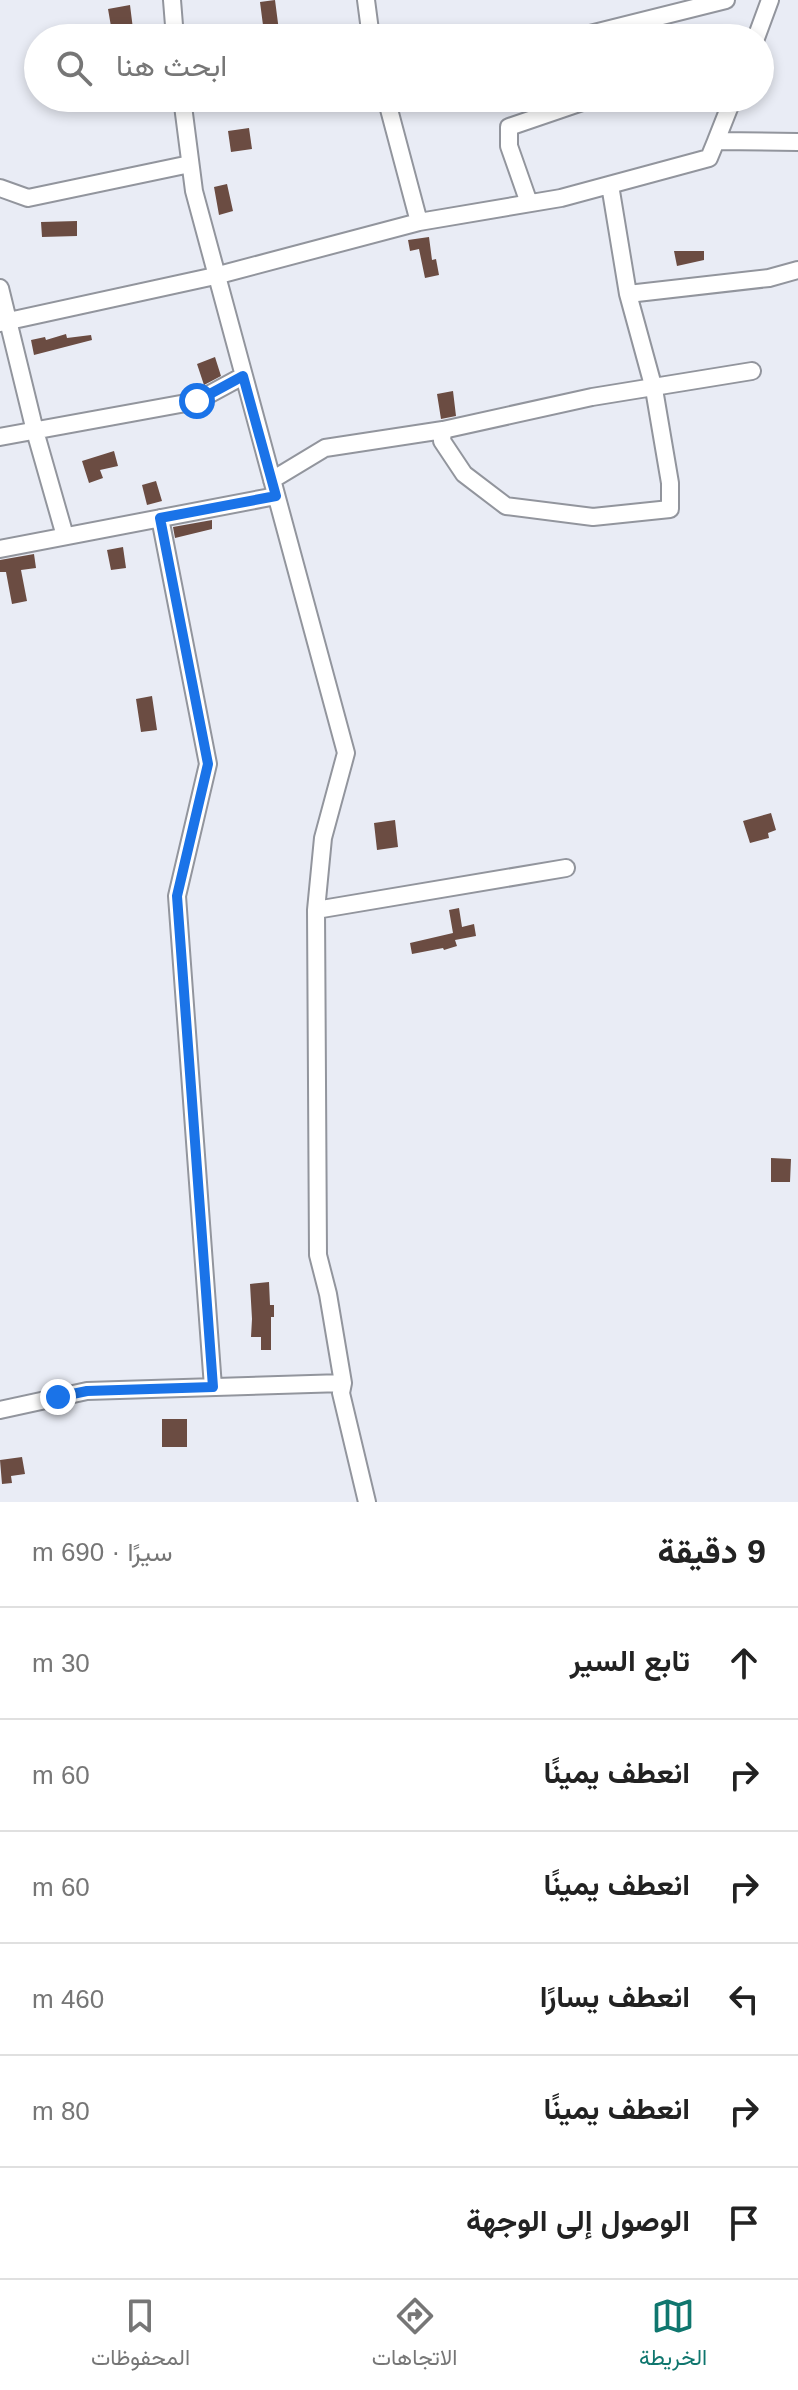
<!DOCTYPE html>
<html lang="ar">
<meta charset="utf-8">
<style>
:root{--surface:#fff;--page:#f6f6f6;--text:#222;--muted:#767676;--line:#e0e0e0;--accent:#0f766e}
body{margin:0;font-family:Helvetica,Vazirmatn,sans-serif;background:var(--page);color:var(--text);direction:rtl}
.stop{position:absolute;width:24px;height:24px;margin:-18px;border:6px solid #1a73e8;border-radius:50%;background:#fff}
.stop.end{background:#1a73e8;border-color:#fff;box-shadow:0 2px 8px #0008}
.list{margin:0;padding:0;list-style:none}
h2{display:flex;justify-content:space-between;align-items:center;height:104px;margin:0;padding:0 32px;font-size:34px}
h2 small{font-size:26px;font-weight:400;color:var(--muted)}
.list li{display:grid;grid-template-columns:52px 1fr auto;gap:24px;align-items:center;box-sizing:border-box;height:112px;padding:0 32px;border-top:2px solid var(--line)}
.list b{display:block;font-size:30px;white-space:nowrap}
.list em{font-size:26px;font-style:normal;color:var(--muted)}
.icon{flex:none;width:44px;height:44px;fill:none;stroke:currentColor;stroke-width:2;stroke-linecap:round;stroke-linejoin:round}
.map{position:relative;flex:none;width:798px;height:1502px;overflow:hidden;direction:ltr}
.search{position:absolute;background:var(--surface);box-shadow:0 4px 12px #0003;left:24px;right:24px;top:24px;height:88px;display:flex;align-items:center;gap:20px;box-sizing:border-box;padding:0 28px;border-radius:44px;color:var(--muted);font-size:30px}
.sheet{height:776px;background:var(--surface)}
nav{display:flex;justify-content:space-around;align-items:center;box-sizing:border-box;height:112px;border-top:2px solid var(--line);background:var(--surface);font-size:22px;color:var(--muted)}
nav a{display:grid;justify-items:center;gap:4px}
nav .on{color:var(--accent)}
.map>svg:first-child{display:block}
.building{fill:#6b4c42}
.lines{fill:none;stroke-linecap:round;stroke-linejoin:round}
.minor-casing{stroke:#92959d;stroke-width:20}
.minor{stroke:#fff;stroke-width:16}
.route{stroke:#1a73e8;stroke-width:10}
</style>
<div class="map">
<svg width="798" height="1502" viewBox="0 0 798 1502">
<rect width="100%" height="100%" fill="#e9ecf5"/>
<!-- building -->
<path class="building" d="M275 0 279 31 264 33 260 2Z
M130 5 134 37 113 38 108 9Z
M249 128 252 149 231 152 228 131Z
M227 184 233 211 219 215 214 187Z
M77 221V236L42 237 41 222Z
M429 237 432 260 436 259 439 275 425 278 419 249 410 251 408 240Z
M674 251H704V260L677 266Z
M66 334 67 338 91 335 92 340 34 355 31 340 45 337 46 340Z
M215 357 221 376 204 385 197 364Z
M453 391 456 416 441 419 437 394Z
M114 451 118 466 100 470 103 478 89 483 82 461Z
M156 481 162 501 147 505 142 485Z
M212 520V529L175 538 173 527Z
M123 547 126 568 111 570 107 550Z
M34 554 36 568 21 570 27 601 12 604 6 572H0V560Z
M152 696 157 730 141 732 136 699Z
M771 813 776 830 768 833 769 838 750 843 743 821Z
M395 820 398 847 377 850 374 823Z
M459 908 462 927 474 924 476 936 455 940 457 946 444 950 443 948 412 954 410 943 453 933 449 910Z
M771 1158 791 1159 790 1182H771Z
M269 1282 270 1305H274V1317H271V1350H261V1337H251L252 1319 250 1284Z
M162 1419H187V1447H162Z
M22 1457 25 1474 11 1476 12 1483 2 1484 0 1460Z"/>
<g class="lines">
<!-- minor casing -->
<g class="minor-casing">
<path id="minor" d="M172 0 175 38
M366 0 371 38
M574 38 726 0
M756 38 770 0
M182 98 194 191 346 753 323 838 316 910 318 1255 328 1294 343 1383 341 1393 367 1502
M386 98 419 222
M733 98 716 141 798 142
M0 188 28 198 190 164
M529 203 509 146V127L594 98
M0 288 35 431 65 536
M628 294 769 278 798 270
M0 323 215 276 419 222 561 198 709 158 716 141
M443 430 442 441 464 474 506 506 593 517 670 509V483L654 389 628 294 610 185
M0 437 197 401 243 376
M272 480 325 448 443 430 592 397 752 371
M160 518 208 764 177 896 213 1387
M0 549 276 496
M316 910 566 868
M0 1410 87 1391 343 1383"/>
</g>
<!-- minor -->
<use href="#minor" class="minor"/>
</g>
<g class="lines">
<!-- route -->
<path class="route" d="M58 1397 87 1391 213 1387 177 896 208 764 160 518 276 496 243 376 197 401"/>
</g>
</svg>
<div class="stop" style="left:197px;top:401px"></div>
<div class="stop end" style="left:58px;top:1397px"></div>
<div class="search"><svg class="icon" aria-label="search" viewBox="0 0 24 24"><circle cx="10" cy="10" r="6"/><path d="M15 15l6 6"/></svg>ابحث هنا</div>
</div>
<section class="sheet">
<h2>9 دقيقة<small>سيرًا · 690 m</small></h2>
<ul class="list">
<li><svg class="icon" aria-label="ahead" viewBox="0 0 24 24"><path d="M12 20V5M6 11l6-6 6 6"/></svg><div><b>تابع السير</b></div><em>30 m</em></li>
<li><svg class="icon" aria-label="right" viewBox="0 0 24 24"><path d="M7 20v-9h11M14 6l5 5-5 5"/></svg><div><b>انعطف يمينًا</b></div><em>60 m</em></li>
<li><svg class="icon" aria-label="right" viewBox="0 0 24 24"><path d="M7 20v-9h11M14 6l5 5-5 5"/></svg><div><b>انعطف يمينًا</b></div><em>60 m</em></li>
<li><svg class="icon" aria-label="left" viewBox="0 0 24 24"><path d="M17 20v-9H6M10 6l-5 5 5 5"/></svg><div><b>انعطف يسارًا</b></div><em>460 m</em></li>
<li><svg class="icon" aria-label="right" viewBox="0 0 24 24"><path d="M7 20v-9h11M14 6l5 5-5 5"/></svg><div><b>انعطف يمينًا</b></div><em>80 m</em></li>
<li><svg class="icon" aria-label="arrive" viewBox="0 0 24 24"><path d="M6 21V4h12l-3 4 3 4H6"/></svg><div><b>الوصول إلى الوجهة</b></div></li>
</ul>
</section>
<nav>
<a class="on"><svg class="icon" aria-label="map" viewBox="0 0 24 24"><path d="M3 6l6-2 6 2 6-2v14l-6 2-6-2-6 2zM9 4v14M15 6v14"/></svg>الخريطة</a>
<a><svg class="icon" aria-label="directions" viewBox="0 0 24 24"><path d="M12 3l9 9-9 9-9-9zM9 14v-3h6M13 9l2 2-2 2"/></svg>الاتجاهات</a>
<a><svg class="icon" aria-label="saved" viewBox="0 0 24 24"><path d="M7 4h10v16l-5-4-5 4z"/></svg>المحفوظات</a>
</nav>
